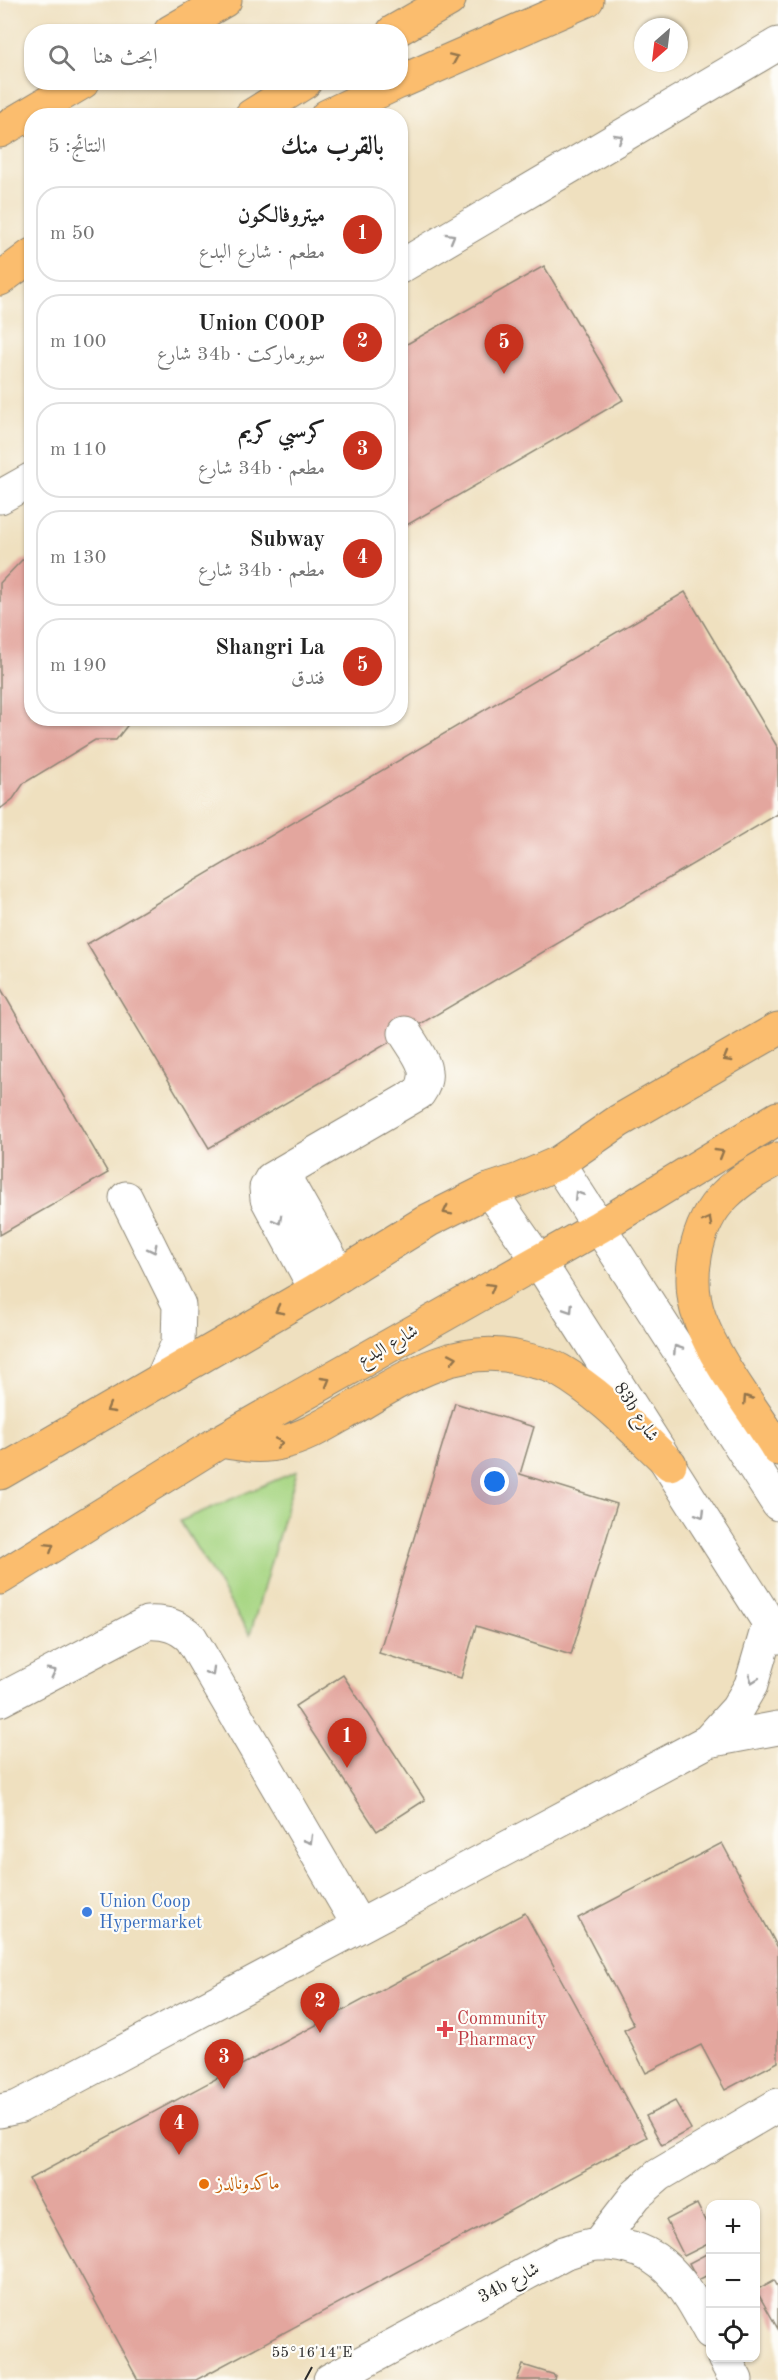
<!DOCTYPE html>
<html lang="ar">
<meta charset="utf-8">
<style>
:root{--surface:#fff;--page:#f2f2f2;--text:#222;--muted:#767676;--line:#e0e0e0;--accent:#c8321e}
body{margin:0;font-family:"Old Standard TT",Amiri,serif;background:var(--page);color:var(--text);direction:rtl}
.controls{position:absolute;right:18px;bottom:18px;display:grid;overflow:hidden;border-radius:12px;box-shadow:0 2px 4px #0004}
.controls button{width:54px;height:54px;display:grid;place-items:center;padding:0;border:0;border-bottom:2px solid var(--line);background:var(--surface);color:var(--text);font:30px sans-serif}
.compass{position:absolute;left:634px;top:18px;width:54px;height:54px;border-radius:50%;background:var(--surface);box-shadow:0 2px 4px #0004;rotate:208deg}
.you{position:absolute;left:495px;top:1482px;width:21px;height:21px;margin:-15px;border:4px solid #fff;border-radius:50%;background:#1a73e8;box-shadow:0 0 0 9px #1a73e833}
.badge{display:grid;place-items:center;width:39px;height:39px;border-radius:50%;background:var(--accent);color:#fff;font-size:20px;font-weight:700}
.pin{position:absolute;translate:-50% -50px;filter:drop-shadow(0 2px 3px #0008)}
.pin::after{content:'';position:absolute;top:32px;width:21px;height:18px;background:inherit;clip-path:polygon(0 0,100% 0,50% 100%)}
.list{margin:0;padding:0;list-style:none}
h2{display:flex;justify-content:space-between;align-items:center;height:78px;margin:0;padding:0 24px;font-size:26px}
h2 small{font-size:20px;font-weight:400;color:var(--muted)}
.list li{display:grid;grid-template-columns:39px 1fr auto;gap:18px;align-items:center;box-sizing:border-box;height:96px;margin:0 12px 12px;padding:0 12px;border:2px solid var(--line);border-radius:24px}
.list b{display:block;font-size:22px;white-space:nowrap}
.list p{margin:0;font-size:20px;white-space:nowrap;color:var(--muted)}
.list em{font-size:20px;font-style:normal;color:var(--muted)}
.icon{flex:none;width:33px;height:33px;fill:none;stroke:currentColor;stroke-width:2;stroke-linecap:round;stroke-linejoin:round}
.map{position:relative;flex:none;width:778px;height:2380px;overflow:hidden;direction:ltr}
.search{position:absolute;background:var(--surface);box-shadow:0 2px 4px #0004;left:24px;top:24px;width:384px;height:66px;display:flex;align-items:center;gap:15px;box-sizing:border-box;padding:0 21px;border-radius:24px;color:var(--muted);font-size:22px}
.panel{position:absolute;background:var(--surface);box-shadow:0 2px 4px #0004;left:24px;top:108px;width:384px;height:618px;border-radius:24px;direction:rtl}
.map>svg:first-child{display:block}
.green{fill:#a7d683;stroke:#698057;stroke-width:1.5}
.building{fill:#e3a69e}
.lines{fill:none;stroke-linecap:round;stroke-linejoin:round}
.minor-casing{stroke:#8d8675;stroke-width:35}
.major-casing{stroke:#8d8675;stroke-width:35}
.highway-casing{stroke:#8d8675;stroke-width:35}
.minor{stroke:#fff;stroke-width:33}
.major{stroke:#fbbd6e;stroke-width:33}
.highway{stroke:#fbbd6e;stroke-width:33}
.oneway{stroke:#93744c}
.oneway2{stroke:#a0a0a0}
.ticks{fill:none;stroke:#2b2b2b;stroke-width:2}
.shop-dot{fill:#3f7fe0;stroke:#fdfcf7;stroke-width:2}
.health-dot{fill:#e0444e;stroke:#fdfcf7;stroke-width:2}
.food-dot{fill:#e8710a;stroke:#fdfcf7;stroke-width:2}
.labels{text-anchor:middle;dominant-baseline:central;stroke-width:4.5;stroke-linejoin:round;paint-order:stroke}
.street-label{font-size:18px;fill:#2b2b2b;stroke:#fdfcf7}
.shop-label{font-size:18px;fill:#366cbe;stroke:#fdfcf7;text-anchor:start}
.health-label{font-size:18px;fill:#be3a42;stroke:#fdfcf7;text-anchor:start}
.food-label{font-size:18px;fill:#c56008;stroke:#fdfcf7;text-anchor:start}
.ticks-label{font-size:15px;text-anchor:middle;fill:#2b2b2b;stroke:#fdfcf7;stroke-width:4.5;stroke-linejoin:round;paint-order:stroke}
</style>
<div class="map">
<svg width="778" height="2380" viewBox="0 0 778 2380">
<rect width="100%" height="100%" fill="#fdfcf7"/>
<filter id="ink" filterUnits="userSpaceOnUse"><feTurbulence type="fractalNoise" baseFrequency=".0167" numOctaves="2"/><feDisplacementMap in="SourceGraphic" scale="12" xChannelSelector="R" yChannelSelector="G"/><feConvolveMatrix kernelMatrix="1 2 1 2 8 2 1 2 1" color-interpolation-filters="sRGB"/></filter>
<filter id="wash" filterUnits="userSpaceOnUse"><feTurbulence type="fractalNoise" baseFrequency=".008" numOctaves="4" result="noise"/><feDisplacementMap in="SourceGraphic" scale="24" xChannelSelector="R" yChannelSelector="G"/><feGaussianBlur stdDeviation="1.35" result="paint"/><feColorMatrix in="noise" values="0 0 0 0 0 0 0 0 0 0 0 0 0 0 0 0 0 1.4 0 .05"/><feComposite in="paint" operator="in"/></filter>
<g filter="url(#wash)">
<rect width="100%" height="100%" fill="#efe0bf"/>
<!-- green -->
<path class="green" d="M297 1471 250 1635 180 1521Z"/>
<g id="blocks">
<!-- building -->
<path class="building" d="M544 266 623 400 400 529V348Z
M32 559V718H133L116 740H95L24 783 13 799 0 809V583L22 560Z
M685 592 778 748V814L209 1148 87 944Z
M0 987 108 1173 0 1235Z
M455 1403 534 1427 520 1474 617 1504 571 1655 476 1626 461 1678 379 1653Z
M343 1675 425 1800 377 1831 295 1706Z
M722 1843 778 1948V2062L725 2090 701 2045 646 2073 624 2030 634 2025 578 1918Z
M525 1913 647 2137 196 2380H138L29 2179Z
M675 2101 691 2129 662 2145 646 2116Z
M697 2204 710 2231V2243L684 2256 666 2220Z
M710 2252V2274L698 2280 689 2263Z
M774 2280 778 2287V2329L756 2290Z
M523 2365 555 2375 554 2380H517Z"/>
</g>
</g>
<g filter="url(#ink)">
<use href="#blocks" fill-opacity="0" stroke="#8d8675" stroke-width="1.5"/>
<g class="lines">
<!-- minor casing -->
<g class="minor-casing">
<path id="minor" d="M400 267 778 44
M0 497 32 479
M558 1163 778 1504
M282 1173 340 1275
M489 1190 538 1260 778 1637
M126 1198 179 1305 178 1343 162 1379
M316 1290 267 1199 266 1188 271 1179 419 1093C435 1071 417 1053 405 1033
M0 1700 147 1623C166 1622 178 1626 191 1638L359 1926
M708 1741 737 1709 751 1685 769 1623
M0 2111 18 2107 53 2089 708 1741 778 1728
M598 2244 636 2195 659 2175 778 2105
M724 2358 736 2380
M330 2380 564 2253C575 2250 588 2244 599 2244 661 2242 685 2285 710 2332"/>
</g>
<!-- major casing -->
<g class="major-casing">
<path id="major" d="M778 1159C759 1169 741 1179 725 1195 695 1224 685 1280 700 1319 717 1365 752 1407 778 1449
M221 1441C243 1445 262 1448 284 1442 305 1437 324 1425 342 1415 398 1382 456 1340 524 1359 535 1362 549 1364 559 1370 601 1394 635 1431 670 1464
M0 1473 316 1290 429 1220 489 1190 519 1180 558 1163 619 1121 778 1029
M0 1578 221 1441 599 1227 778 1118"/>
</g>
<!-- highway casing -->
<g class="highway-casing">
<path id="highway" d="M170 32 225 0
M393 32 449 0
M400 82 587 0
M251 116 305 82
M327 116 399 82
M0 131 83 82
M0 279 32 255"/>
</g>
<!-- minor -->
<use href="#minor" class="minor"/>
<!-- major -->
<use href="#major" class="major"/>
<!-- highway -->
<use href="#highway" class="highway"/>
</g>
<!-- one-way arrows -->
<defs><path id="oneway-chevron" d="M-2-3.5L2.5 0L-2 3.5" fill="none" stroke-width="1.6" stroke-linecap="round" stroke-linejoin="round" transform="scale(1.5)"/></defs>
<g class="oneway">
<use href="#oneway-chevron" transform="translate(454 58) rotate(-24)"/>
<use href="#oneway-chevron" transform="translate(727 1058) rotate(150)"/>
<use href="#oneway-chevron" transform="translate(720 1153) rotate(-31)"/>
<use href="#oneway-chevron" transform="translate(447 1211) rotate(153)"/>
<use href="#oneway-chevron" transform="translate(708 1221) rotate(-62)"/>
<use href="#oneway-chevron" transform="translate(491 1287) rotate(-30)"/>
<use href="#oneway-chevron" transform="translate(279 1310) rotate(152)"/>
<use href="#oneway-chevron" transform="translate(453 1358) rotate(-11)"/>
<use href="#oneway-chevron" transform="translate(326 1381) rotate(-30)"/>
<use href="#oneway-chevron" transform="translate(747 1399) rotate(-123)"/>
<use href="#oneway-chevron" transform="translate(110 1409) rotate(150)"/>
<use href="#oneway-chevron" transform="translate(279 1443) rotate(-11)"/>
<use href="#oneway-chevron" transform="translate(50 1547) rotate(-32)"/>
</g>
<g class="oneway2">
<use href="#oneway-chevron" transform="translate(619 138) rotate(-31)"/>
<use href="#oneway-chevron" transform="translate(451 237) rotate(-30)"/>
<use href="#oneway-chevron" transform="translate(578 1195) rotate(-122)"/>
<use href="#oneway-chevron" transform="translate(278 1220) rotate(61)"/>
<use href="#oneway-chevron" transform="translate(153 1249) rotate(63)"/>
<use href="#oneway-chevron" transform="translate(569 1309) rotate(57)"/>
<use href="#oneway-chevron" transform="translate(677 1349) rotate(-123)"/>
<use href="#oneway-chevron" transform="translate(701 1514) rotate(58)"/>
<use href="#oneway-chevron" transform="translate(52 1672) rotate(-27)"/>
<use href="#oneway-chevron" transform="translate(211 1672) rotate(60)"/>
<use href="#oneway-chevron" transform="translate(753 1679) rotate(110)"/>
<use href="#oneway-chevron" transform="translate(309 1840) rotate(60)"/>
</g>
</g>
<!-- ticks -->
<path class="ticks" d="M305 2380 312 2367"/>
<!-- markers -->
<circle class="shop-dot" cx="87" cy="1912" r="6"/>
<path class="health-dot" d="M442 2020h6v6h6v6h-6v6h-6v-6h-6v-6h6z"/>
<circle class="food-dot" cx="204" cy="2184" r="6"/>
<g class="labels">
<!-- street labels -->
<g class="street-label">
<text transform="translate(388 1346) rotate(-30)">شارع البدع</text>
<text transform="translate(636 1412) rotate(57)">83b شارع</text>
<text transform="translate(509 2283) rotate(-28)">34b شارع</text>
</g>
<!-- shop labels -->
<g class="shop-label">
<text x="99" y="1902">Union Coop<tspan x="99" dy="21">Hypermarket</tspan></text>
</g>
<!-- health labels -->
<g class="health-label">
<text x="457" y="2019">Community<tspan x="457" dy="21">Pharmacy</tspan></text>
</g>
<!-- food labels -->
<g class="food-label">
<text x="216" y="2184">ماكدونالدز</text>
</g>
</g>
<g class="ticks-label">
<text x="312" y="2357">55°16'14"E</text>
</g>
</svg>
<div class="controls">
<button>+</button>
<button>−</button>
<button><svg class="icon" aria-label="locate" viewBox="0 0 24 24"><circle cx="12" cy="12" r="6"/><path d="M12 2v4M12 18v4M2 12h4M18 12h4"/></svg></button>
</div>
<svg class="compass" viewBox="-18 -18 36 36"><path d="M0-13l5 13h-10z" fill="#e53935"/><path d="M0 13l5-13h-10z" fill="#767676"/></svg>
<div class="you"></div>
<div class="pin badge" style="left:347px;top:1768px">1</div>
<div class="pin badge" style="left:320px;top:2033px">2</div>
<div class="pin badge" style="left:224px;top:2089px">3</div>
<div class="pin badge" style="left:179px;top:2155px">4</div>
<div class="pin badge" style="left:504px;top:374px">5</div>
<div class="search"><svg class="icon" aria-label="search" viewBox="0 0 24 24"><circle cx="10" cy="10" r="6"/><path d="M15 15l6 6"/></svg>ابحث هنا</div>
<section class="panel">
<h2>بالقرب منك<small>النتائج: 5</small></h2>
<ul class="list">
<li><span class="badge">1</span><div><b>ميتروفالكون</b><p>مطعم · شارع البدع</p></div><em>50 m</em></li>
<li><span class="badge">2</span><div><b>Union COOP</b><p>سوبرماركت · 34b شارع</p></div><em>100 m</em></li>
<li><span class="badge">3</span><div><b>كرسبي كريم</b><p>مطعم · 34b شارع</p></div><em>110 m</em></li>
<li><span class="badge">4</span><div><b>Subway</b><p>مطعم · 34b شارع</p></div><em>130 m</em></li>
<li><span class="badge">5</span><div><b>Shangri La</b><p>فندق</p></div><em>190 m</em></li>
</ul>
</section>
</div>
